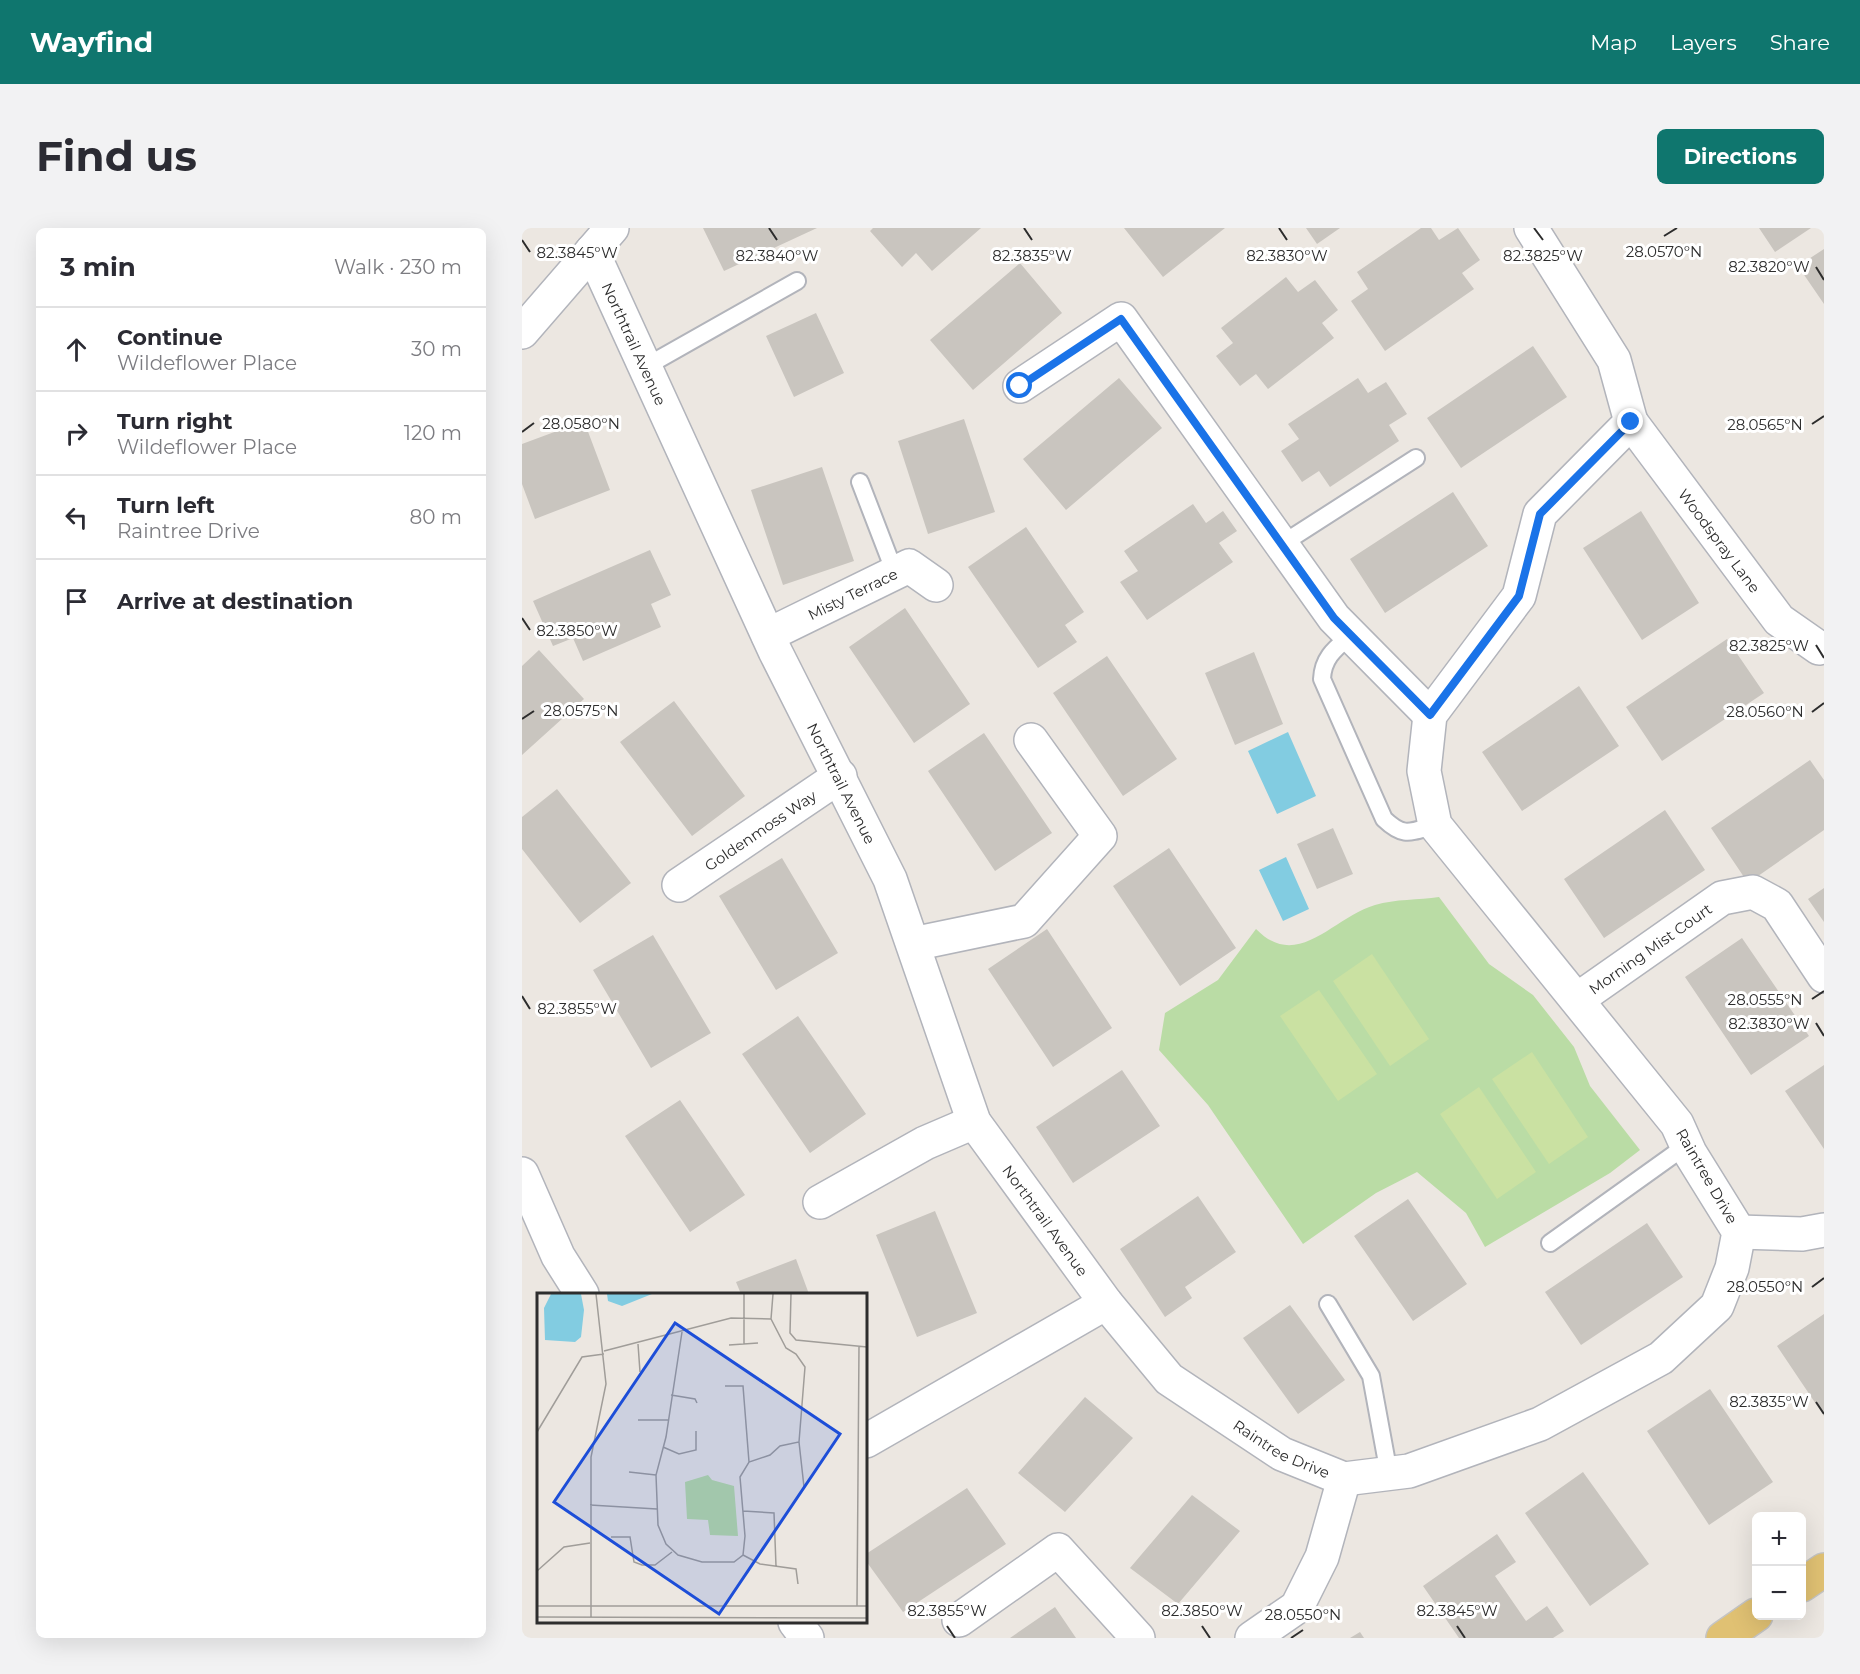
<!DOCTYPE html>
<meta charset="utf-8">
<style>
:root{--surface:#fff;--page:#f2f2f3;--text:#2b2b33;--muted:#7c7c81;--line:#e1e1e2;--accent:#0f766e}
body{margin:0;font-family:Montserrat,sans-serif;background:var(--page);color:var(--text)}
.controls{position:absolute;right:18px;bottom:18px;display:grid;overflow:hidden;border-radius:9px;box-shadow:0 6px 24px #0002}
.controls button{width:54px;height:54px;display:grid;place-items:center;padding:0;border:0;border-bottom:2px solid var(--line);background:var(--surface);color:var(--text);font:30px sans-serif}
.stop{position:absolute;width:18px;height:18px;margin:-14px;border:4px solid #1a73e8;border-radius:50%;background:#fff}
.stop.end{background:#1a73e8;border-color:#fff;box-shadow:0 2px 6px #0008}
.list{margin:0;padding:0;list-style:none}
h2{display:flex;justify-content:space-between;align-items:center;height:78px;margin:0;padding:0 24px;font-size:26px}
h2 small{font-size:20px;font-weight:400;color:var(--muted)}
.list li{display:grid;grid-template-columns:39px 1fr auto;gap:18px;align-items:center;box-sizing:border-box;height:84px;padding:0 24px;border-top:2px solid var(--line)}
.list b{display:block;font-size:22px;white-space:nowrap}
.list p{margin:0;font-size:20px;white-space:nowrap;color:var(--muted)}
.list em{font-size:20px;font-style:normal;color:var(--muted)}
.icon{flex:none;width:33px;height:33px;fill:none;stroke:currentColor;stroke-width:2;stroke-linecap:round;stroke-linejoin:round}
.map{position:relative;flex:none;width:1302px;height:1410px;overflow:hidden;border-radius:9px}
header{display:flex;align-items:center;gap:36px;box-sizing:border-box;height:84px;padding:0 30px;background:var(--accent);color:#fff}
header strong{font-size:28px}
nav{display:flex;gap:33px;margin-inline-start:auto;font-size:21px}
.intro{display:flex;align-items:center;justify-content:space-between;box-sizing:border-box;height:144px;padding:0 36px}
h1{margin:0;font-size:42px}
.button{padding:15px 27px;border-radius:9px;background:var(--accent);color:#fff;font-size:21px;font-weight:700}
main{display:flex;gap:36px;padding:0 36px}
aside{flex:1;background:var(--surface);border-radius:9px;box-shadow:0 6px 24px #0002}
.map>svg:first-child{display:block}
.green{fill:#badca5}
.pitch{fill:#cae1a2}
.water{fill:#82cce1}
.building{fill:#c9c5bf}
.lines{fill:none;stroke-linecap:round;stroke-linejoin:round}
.lane-casing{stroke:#b2b4bb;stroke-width:20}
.street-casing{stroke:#b2b4bb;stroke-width:36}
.secondary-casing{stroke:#b2b4bb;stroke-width:36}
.primary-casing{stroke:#c4c4c4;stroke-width:36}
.lane{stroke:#fff;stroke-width:16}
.street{stroke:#fff;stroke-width:33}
.secondary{stroke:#fff;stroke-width:33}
.primary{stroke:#e0c173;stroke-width:33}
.route{stroke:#1a73e8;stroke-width:8}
.ticks{fill:none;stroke:#2d2d2d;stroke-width:2}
.labels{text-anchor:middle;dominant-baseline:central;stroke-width:6;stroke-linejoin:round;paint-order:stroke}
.street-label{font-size:15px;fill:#2d2d2d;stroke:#fff}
.inset-road{fill:none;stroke:#a09d99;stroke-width:1.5}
.view{fill:#1d4ed8;fill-opacity:0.15;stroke:#1d4ed8;stroke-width:3}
.inset-edge{fill:none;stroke:#2d2d2d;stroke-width:3}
.ticks-label{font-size:15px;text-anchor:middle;fill:#2d2d2d;stroke:#fff;stroke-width:6;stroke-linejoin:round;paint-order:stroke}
</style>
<header>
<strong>Wayfind</strong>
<nav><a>Map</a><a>Layers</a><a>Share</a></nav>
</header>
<div class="intro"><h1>Find us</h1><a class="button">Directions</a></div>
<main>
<aside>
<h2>3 min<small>Walk · 230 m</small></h2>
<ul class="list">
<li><svg class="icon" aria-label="ahead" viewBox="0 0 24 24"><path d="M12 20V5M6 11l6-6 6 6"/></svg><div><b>Continue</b><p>Wildeflower Place</p></div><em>30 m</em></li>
<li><svg class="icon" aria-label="right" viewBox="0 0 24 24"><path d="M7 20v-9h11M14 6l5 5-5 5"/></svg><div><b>Turn right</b><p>Wildeflower Place</p></div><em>120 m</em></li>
<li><svg class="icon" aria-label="left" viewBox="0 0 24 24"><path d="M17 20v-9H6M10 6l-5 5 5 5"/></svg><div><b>Turn left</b><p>Raintree Drive</p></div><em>80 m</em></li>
<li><svg class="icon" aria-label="arrive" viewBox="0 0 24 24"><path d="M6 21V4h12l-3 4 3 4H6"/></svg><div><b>Arrive at destination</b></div></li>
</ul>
</aside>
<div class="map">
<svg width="1302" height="1410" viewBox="0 0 1302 1410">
<rect width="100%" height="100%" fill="#ece7e1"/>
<!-- green -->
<path class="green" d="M917 669 967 736 1011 767 1052 819 1068 858 1118 922 1088 945 963 1019 944 985 895 944 854 965 781 1016 686 877 637 822 643 785 696 752 734 701C776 744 811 689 853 677 873 671 897 672 917 669Z"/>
<!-- pitch -->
<path class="pitch" d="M850 726 907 811 868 838 811 753Z
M797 762 855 846 816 873 758 788Z
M1010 824 1066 909 1027 936 970 851Z
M957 859 1014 944 975 971 918 886Z"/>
<!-- water -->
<path class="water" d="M766 504 794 568 755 586 726 523Z
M764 629 787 681 761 693 737 642Z"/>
<!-- building -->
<path class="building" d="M181 0H295L202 43Z
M351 0H459L410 43 394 25 380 39 348 3Z
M602 0H703L641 49Z
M784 0H818L795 16Z
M899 0H909L917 12 936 0 958 32 940 45 952 61 863 123 829 73 846 61 835 44Z
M1237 0H1289L1253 24Z
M1302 21V76L1276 38Z
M498 35 540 85 451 162 408 112Z
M764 49 776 64 793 52 816 82 800 95 812 110 746 161 734 146 718 158 694 128 711 115 699 100Z
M294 85 322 145 272 169 244 108Z
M1011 118 1045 169 939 240 905 190Z
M597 150 640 200 544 282 501 231Z
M836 150 846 165 864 154 885 186 867 197 877 213 808 259 797 243 780 254 759 223 777 211 766 196Z
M442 191 473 284 406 306 376 213Z
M62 193 88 262 13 291 0 256V216Z
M300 239 332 333 261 357 229 262Z
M931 264 966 318 863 385 828 331Z
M671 276 684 295 701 283 715 303 697 315 711 334 625 392 598 354 616 343 602 323Z
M1119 283 1177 375 1120 412 1061 320Z
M504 299 562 384 543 397 555 414 516 440 446 339Z
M128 322 149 367 129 376 139 399 61 433 51 410 31 418 11 373Z
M383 380 448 476 392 515 327 419Z
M1205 411 1242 465 1140 533 1104 479Z
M17 422 62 471 0 527V438Z
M732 424 761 496 713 517 683 445Z
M585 428 655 531 601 568 531 465Z
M1057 458 1097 518 1000 583 960 524Z
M152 473 223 568 170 608 98 514Z
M462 505 530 605 473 643 406 543Z
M1288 532 1302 552V602L1226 655 1189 600Z
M35 561 109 655 58 695 0 621V589Z
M1143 582 1183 642 1082 710 1042 651Z
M811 600 831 646 795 661 775 616Z
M647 620 714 720 658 758 591 658Z
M260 630 316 725 254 762 197 668Z
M1302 660V694L1286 671Z
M525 701 590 800 531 839 466 741Z
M131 707 189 805 129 840 71 742Z
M1220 710 1287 808 1229 847 1163 749Z
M276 788 344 886 288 925 220 826Z
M1302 837V921L1263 863Z
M600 842 638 898 551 955 514 899Z
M158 872 223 967 168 1004 103 908Z
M676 968 714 1024 663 1059 670 1070 643 1089 598 1021Z
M886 971 945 1056 891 1093 832 1008Z
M413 983 455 1085 395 1109 354 1007Z
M1125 995 1161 1049 1059 1117 1023 1064Z
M274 1031 287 1066H219L214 1054Z
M768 1077 823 1152 776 1186 721 1110Z
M1302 1086V1188L1255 1118Z
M1188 1161 1251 1254 1187 1297 1125 1203Z
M563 1169 611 1210 543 1284 496 1245Z
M1061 1244 1127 1336 1068 1378 1003 1285Z
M445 1260 484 1316 381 1384 344 1333V1326Z
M670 1267 718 1303 656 1376 608 1340Z
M975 1306 994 1334 973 1348 1004 1393 1025 1378 1042 1403 1031 1410H937L901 1358Z
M533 1379 554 1410H488Z
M838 1404 842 1410H828Z"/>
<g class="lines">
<!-- lane casing -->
<g class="lane-casing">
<path id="lane" d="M123 139 275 53
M338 254 373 345
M760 316 894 230
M829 407C814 420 801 429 800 451L862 591C882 610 888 604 913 597
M1028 1015 1165 917
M806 1076 849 1148 867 1246"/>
</g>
<!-- street casing -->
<g class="street-casing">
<g id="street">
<path id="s1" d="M70 23 253 423 368 651 452 894 584 1075 647 1151 760 1226 822 1251 887 1243 1018 1196 1139 1130 1195 1078 1210 1040 1217 1004 1168 925 1155 896 913 597 902 543 908 487 997 368 1018 286 1109 194 1092 132 1009 0"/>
<path d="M0 104 90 0"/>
<path d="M498 158 599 91 812 390 908 487"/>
<path id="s2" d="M1109 194 1257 392 1297 420"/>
<path id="s3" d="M246 407 387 338 414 357"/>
<path id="s4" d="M157 657 318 548"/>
<path d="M391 716 502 693 578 608 509 512"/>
<path id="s5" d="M1056 771 1200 670 1231 664 1255 677 1302 748"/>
<path d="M298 974 403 915 452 894"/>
<path d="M1217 1004 1280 1006 1302 1002"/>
<path d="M344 1213 584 1075"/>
<path d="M437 1392 536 1322 616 1410"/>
<path d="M730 1410 775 1379 800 1329 822 1251"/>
</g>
</g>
<!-- secondary casing -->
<g class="secondary-casing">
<path id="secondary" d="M0 946 36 1028 60 1066
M273 1394 285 1410"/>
</g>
<!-- primary casing -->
<g class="primary-casing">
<path id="primary" d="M1280 1357 1302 1342
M1201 1410 1234 1387"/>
</g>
<!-- lane -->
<use href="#lane" class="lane"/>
<!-- street -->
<use href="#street" class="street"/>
<!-- secondary -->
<use href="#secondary" class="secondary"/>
<!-- primary -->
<use href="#primary" class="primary"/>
</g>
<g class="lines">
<!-- route -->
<path class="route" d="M498 158 599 91 812 390 908 487 997 368 1018 286 1109 194"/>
</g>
<!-- ticks -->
<path class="ticks" d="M247 0 255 12M502 0 510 12M757 0 765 12M1012 0 1021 12M1142 8 1155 0M0 12 8 24M1294 39 1302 52M1290 196 1302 188M0 204 12 195M0 390 8 402M1294 417 1302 430M1290 484 1302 475M0 491 12 483M0 768 8 781M1290 771 1302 763M1294 795 1302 808M1290 1059 1302 1050M1294 1174 1302 1186M425 1398 433 1410M680 1398 688 1410M935 1398 943 1410M769 1410 781 1402"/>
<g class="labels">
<!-- street labels -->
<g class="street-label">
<text stroke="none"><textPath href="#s1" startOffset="102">Northtrail Avenue</textPath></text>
<text stroke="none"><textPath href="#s2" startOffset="148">Woodspray Lane</textPath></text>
<text stroke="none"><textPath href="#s3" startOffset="94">Misty Terrace</textPath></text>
<text stroke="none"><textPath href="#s1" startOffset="588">Northtrail Avenue</textPath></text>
<text stroke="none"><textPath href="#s4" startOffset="98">Goldenmoss Way</textPath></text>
<text stroke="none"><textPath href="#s5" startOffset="88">Morning Mist Court</textPath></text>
<text transform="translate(1185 948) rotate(60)">Raintree Drive</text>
<text stroke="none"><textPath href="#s1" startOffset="1074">Northtrail Avenue</textPath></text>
<text stroke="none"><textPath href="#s1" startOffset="1408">Raintree Drive</textPath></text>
</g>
</g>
<!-- overview -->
<g transform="translate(15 1065)">
<rect width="330" height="330" fill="#ece7e1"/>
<path d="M171 182 175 187 197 193 201 243 173 242 171 227 150 226 148 189Z" fill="#badca5"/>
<path d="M14 1H44L47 17 44 44 38 49 8 47 7 15ZM70 1H115L85 13 71 8Z" fill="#82cce1"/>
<path class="inset-road" d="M254 1 253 40 259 47 330 54M234 26 236 1M101 51 103 79M207 51V1M192 52 221 50M67 58 194 25 234 26 249 55 259 61 268 74 262 149 243 153 233 162 212 169 203 184 208 243 206 262 197 269H165L141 262 129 251 121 232 119 182 129 144 145 39M188 93H206L212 169M134 102 158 106 160 110M101 127H131M0 139 45 64 67 61M262 149 267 194M126 154 142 161 159 157V138M92 179 119 182M53 212 120 216M206 218 237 220 239 273M74 244H93L97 269 105 272H118L135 259M206 262 223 271 259 276 261 291M0 278 27 254 53 250M0 313H330M320 313 322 53M0 324 330 325M54 325V164L69 91 59 1"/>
<path class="view" d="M138 30 303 141 182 321 17 209Z"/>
<rect width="330" height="330" class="inset-edge"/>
</g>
<g class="ticks-label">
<text x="1142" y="29">28.0570°N</text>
<text x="55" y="30">82.3845°W</text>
<text x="255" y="33">82.3840°W</text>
<text x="510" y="33">82.3835°W</text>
<text x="765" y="33">82.3830°W</text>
<text x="1021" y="33">82.3825°W</text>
<text x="1247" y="44">82.3820°W</text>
<text x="59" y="201">28.0580°N</text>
<text x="1243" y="202">28.0565°N</text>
<text x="55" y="408">82.3850°W</text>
<text x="1247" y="423">82.3825°W</text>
<text x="59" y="488">28.0575°N</text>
<text x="1243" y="489">28.0560°N</text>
<text x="1243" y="777">28.0555°N</text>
<text x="55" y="786">82.3855°W</text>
<text x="1247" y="801">82.3830°W</text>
<text x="1243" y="1064">28.0550°N</text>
<text x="1247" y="1179">82.3835°W</text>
<text x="425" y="1388">82.3855°W</text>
<text x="680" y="1388">82.3850°W</text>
<text x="935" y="1388">82.3845°W</text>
<text x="781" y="1392">28.0550°N</text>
</g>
</svg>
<div class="controls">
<button>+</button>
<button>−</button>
</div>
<div class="stop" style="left:498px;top:158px"></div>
<div class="stop end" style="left:1109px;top:194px"></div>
</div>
</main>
